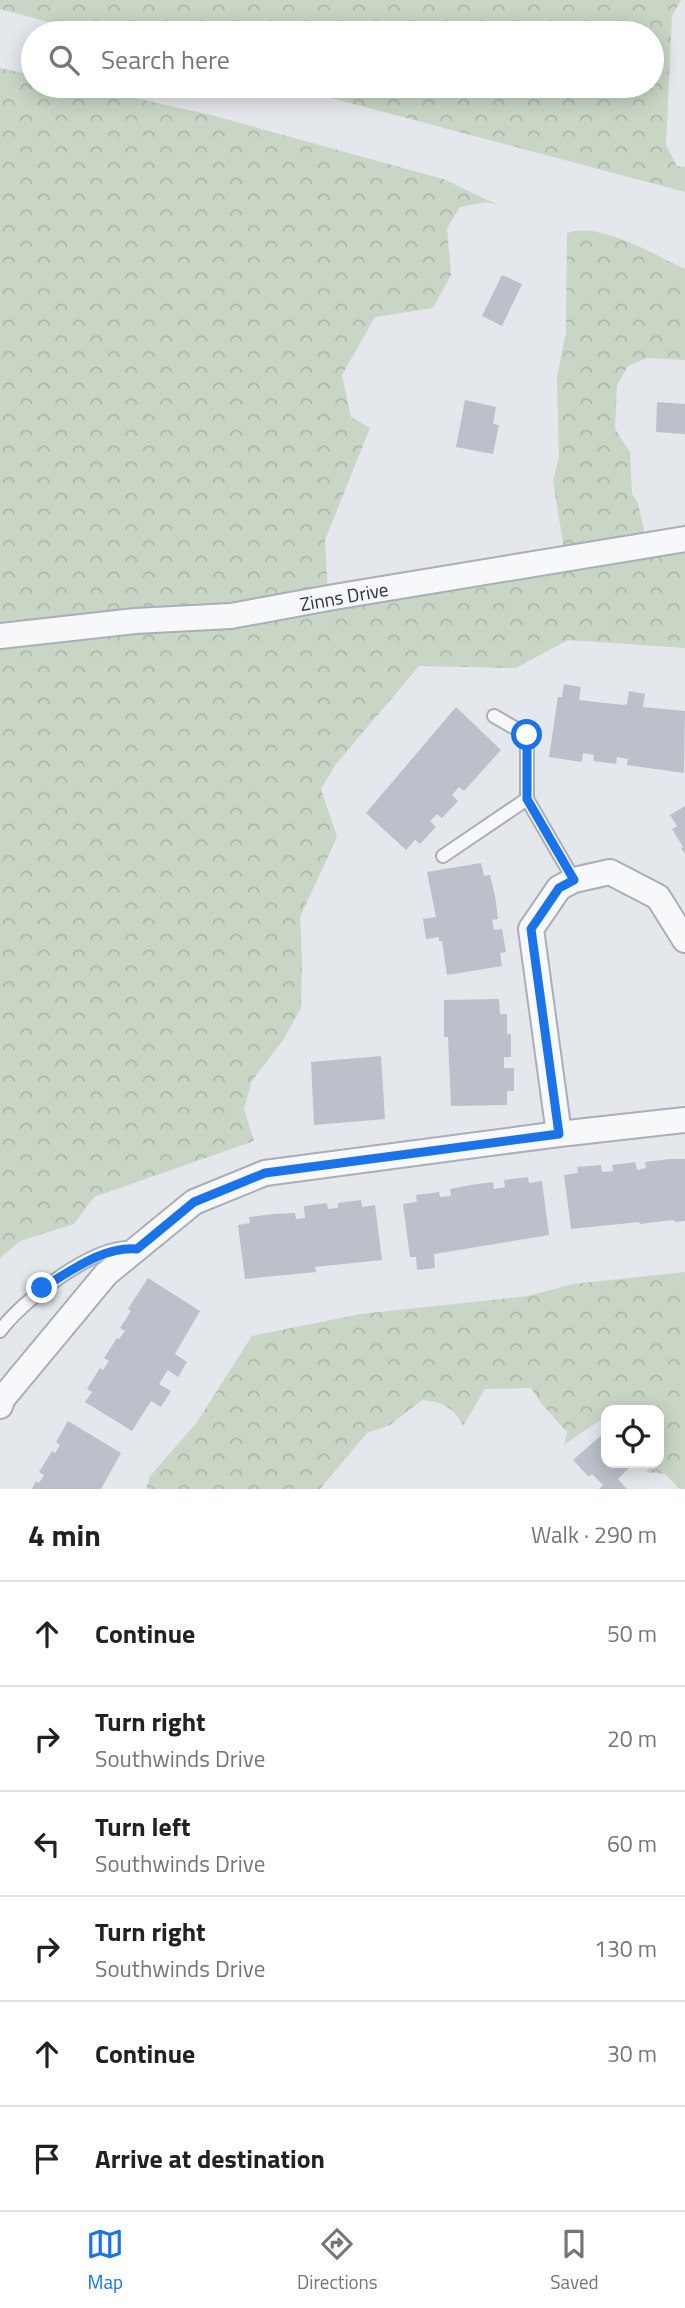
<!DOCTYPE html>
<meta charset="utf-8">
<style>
:root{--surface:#fff;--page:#f2f2f2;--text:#222;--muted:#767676;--line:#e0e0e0;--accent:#1a73e8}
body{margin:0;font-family:"Titillium Web",sans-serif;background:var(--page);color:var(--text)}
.controls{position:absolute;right:21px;bottom:21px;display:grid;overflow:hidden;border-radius:14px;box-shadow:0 4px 18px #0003}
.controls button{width:63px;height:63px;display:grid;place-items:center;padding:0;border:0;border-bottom:2px solid var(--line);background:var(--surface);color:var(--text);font:35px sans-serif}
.stop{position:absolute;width:21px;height:21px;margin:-16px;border:5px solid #1a73e8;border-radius:50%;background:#fff}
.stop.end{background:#1a73e8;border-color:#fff;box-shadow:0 2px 7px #0008}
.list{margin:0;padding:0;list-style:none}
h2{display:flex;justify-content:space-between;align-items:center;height:91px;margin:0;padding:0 28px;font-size:30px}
h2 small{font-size:23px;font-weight:400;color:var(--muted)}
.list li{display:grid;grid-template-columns:46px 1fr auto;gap:21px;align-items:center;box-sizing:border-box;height:105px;padding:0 28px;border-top:2px solid var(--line)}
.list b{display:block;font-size:26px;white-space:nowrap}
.list p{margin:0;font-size:23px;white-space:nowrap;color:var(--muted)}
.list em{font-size:23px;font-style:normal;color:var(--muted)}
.icon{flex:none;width:38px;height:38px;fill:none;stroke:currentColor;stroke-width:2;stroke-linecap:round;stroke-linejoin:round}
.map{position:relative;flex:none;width:685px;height:1489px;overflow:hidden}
.search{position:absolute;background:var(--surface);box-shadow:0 4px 18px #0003;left:21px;right:21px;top:21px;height:77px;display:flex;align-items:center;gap:18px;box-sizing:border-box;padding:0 24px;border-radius:38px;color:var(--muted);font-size:26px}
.sheet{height:721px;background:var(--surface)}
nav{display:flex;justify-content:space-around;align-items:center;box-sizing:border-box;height:98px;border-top:2px solid var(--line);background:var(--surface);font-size:19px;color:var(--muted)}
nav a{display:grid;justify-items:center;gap:4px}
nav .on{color:var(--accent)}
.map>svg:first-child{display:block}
.forest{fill:url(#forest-crowns)}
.building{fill:#bbc0ca}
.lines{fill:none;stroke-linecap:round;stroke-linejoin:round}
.service-casing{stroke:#a9aeb7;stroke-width:16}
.minor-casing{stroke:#a9aeb7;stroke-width:28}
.service{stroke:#f7f8fa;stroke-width:12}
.minor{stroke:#f7f8fa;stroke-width:24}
.route{stroke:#1a73e8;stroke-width:9}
.labels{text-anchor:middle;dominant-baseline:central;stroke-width:5;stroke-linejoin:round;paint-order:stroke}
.street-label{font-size:19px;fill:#2b3445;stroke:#f4f6f9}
</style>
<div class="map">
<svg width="685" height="1489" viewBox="0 0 685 1489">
<defs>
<pattern id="forest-crowns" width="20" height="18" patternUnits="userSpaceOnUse" patternTransform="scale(1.75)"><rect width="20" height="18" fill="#c9d6c5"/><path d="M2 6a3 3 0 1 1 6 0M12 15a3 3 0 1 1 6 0" fill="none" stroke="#adb8ab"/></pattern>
</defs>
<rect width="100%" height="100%" fill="#e4e7ec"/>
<!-- forest -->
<path class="forest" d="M0 0H681L672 16 666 145 677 166 685 167V192L286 86H652V33H89L0 9Z
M0 68 33 75V86H80L207 114 443 179 498 205 486 202 460 207 447 228 451 275 433 308 375 317 342 375 351 417 370 428 325 540 328 594 565 555 553 481 559 458 557 377 566 332 567 233C599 221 655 255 685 269V360L647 358 628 366 617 385 615 429 630 452 632 494 638 503 646 540 685 535V648L568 640 516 668 419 666 336 764 321 789 337 837 300 917 302 963 301 1008 283 1040 252 1081 244 1109 254 1141 94 1197 74 1224 20 1241 0 1258Z
M685 1272V1489H680L665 1474 646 1472 653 1463H659V1410H606V1420L601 1419C589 1429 576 1435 564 1445L567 1432 541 1403 531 1388 485 1389 463 1426C454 1407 442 1402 422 1400L390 1425 367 1433 320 1489H146L150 1476 197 1422 252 1336 361 1314 528 1296 573 1284Z"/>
<!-- building -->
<path class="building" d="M652 45 662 48 652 78Z
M502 275 522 284 502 326 482 316Z
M465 400 496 407 493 424 499 425 493 454 456 447Z
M657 402 685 404V434L656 432Z
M564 684 581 687 579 700 623 705 627 704 629 691 645 694 643 707 685 711 684 773 627 765 628 759 617 757 616 764 593 761 594 755 583 753 582 762 549 757 558 697H562Z
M456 707 501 750 464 791 459 787 452 795 458 801 442 818 437 814 430 821 436 827 420 844 415 840 406 850 366 813Z
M685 806V854L681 848 683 847 672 829 677 826 670 815Z
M481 863 484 876 490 875 495 896 498 919 492 920 494 930 502 929 506 952 500 953 502 966 447 975 442 941H439V937L426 939 423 919 436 917 427 872Z
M499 999 500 1014H507V1034H511V1057H504V1068H514V1091H507V1105L451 1106 448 1037H444V1000Z
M381 1056 385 1119 314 1125 311 1062Z
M669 1159H685V1221L675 1222 674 1220 640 1224 639 1222 571 1229 564 1175 578 1173 577 1167 601 1165 602 1172 613 1171 612 1165 635 1162 637 1170 646 1168 645 1162Z
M528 1177 529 1183 542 1181 549 1235 434 1254 435 1268 417 1270 416 1257H410L403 1204 417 1202 416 1195 439 1192 440 1197 451 1196 450 1189 470 1185 493 1182 494 1189 505 1187 504 1180Z
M361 1200 362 1207 375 1205 382 1260 315 1267 316 1272 245 1279 238 1225 250 1223 249 1217 273 1214 295 1213 296 1219 305 1218 304 1206 327 1203 328 1209 338 1208V1203Z
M148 1278 200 1311 175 1354 187 1362 178 1377 168 1370 159 1384 171 1391 161 1407 151 1401 132 1431 85 1402 92 1392 87 1389 100 1368 103 1370 109 1361 104 1358 117 1338 119 1339 125 1331 120 1328 131 1311 128 1309Z
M68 1421 121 1453 101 1489H32L36 1481 39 1483 44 1475 39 1472 52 1451 55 1453 60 1445 56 1442Z
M606 1431V1463H634L618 1479 627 1489H599L603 1485 592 1474 589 1477 573 1460Z"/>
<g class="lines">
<!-- service casing -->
<g class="service-casing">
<path id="service" d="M494 716 527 735V799L574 880
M443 856 527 799
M0 1331C22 1301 93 1245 132 1248"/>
</g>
<!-- minor casing -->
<g class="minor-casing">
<path id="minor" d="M0 636 135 621 231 616 334 597 685 539
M559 1134 531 929 559 888 574 880 610 872 658 897 685 940
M0 1406 3 1398 106 1274 194 1202 265 1173 559 1134 685 1120"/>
</g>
<!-- service -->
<use href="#service" class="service"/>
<!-- minor -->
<use href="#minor" class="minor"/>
</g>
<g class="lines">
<!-- route -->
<path class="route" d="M42 1288C71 1271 103 1246 137 1249L194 1202 265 1173 559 1134 531 929 559 888 574 880 527 799V735"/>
</g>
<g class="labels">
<!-- street labels -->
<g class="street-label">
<text transform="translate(344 596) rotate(-10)">Zinns Drive</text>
</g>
</g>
</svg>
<div class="controls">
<button><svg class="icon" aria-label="locate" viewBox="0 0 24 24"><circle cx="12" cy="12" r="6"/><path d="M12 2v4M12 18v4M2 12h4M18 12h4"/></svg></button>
</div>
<div class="stop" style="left:527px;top:735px"></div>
<div class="stop end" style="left:42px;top:1288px"></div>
<div class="search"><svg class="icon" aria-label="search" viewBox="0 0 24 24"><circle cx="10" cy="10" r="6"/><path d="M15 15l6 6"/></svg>Search here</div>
</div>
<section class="sheet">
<h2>4 min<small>Walk · 290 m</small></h2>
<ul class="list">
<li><svg class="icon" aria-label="ahead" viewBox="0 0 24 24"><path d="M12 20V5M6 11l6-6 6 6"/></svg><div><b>Continue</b></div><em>50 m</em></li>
<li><svg class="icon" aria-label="right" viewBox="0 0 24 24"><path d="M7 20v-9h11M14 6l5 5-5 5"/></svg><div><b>Turn right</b><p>Southwinds Drive</p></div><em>20 m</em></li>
<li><svg class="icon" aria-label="left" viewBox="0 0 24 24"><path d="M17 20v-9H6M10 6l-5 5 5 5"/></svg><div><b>Turn left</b><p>Southwinds Drive</p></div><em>60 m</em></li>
<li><svg class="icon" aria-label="right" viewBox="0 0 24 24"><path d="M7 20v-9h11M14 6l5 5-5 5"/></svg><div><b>Turn right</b><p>Southwinds Drive</p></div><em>130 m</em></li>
<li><svg class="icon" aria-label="ahead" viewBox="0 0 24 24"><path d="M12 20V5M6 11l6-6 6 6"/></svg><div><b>Continue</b></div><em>30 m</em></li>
<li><svg class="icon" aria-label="arrive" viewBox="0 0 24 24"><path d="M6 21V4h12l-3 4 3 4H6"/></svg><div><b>Arrive at destination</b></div></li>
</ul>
</section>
<nav>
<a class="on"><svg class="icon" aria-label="map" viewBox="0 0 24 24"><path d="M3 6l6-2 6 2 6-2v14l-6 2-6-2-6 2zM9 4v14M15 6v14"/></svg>Map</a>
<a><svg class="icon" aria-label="directions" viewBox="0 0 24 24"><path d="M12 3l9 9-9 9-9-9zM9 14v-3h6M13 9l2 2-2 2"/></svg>Directions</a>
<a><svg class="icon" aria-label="saved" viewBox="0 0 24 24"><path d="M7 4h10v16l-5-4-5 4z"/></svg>Saved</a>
</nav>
